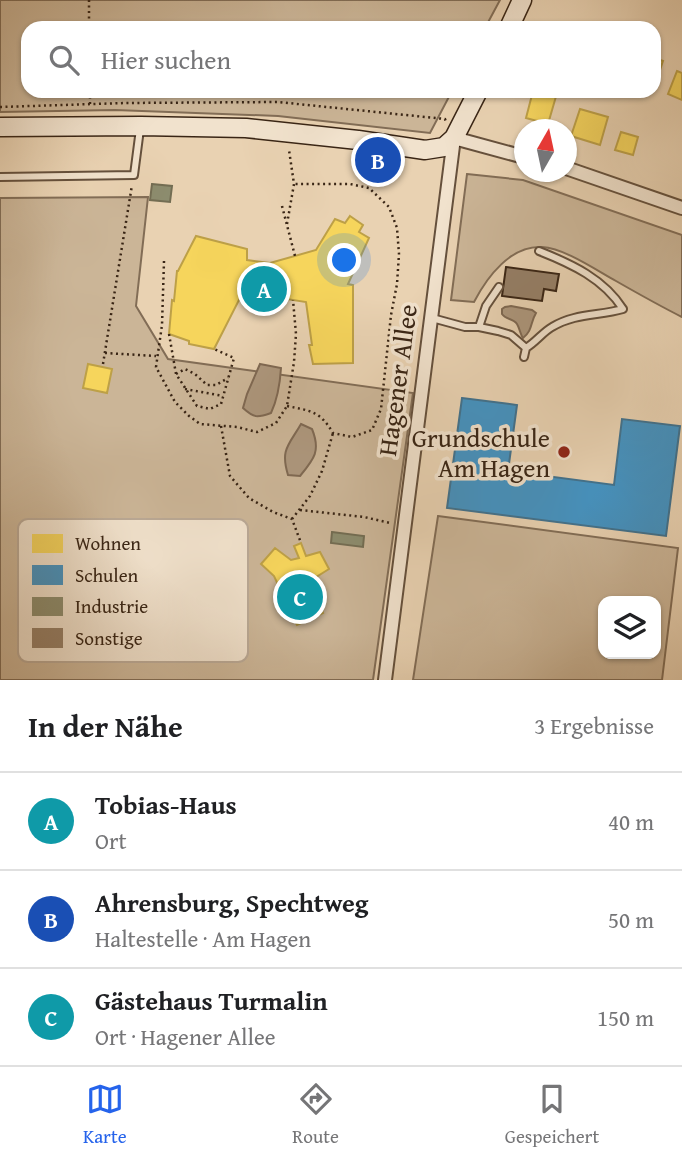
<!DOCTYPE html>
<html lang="de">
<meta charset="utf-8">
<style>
:root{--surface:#fff;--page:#f6f6f6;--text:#202124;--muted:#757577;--line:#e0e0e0;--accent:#2563eb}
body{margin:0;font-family:"Gentium Book Plus",serif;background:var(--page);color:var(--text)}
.controls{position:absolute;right:21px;bottom:21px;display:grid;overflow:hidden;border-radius:14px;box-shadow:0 2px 5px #0004}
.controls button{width:63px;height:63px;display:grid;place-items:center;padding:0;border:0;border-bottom:2px solid var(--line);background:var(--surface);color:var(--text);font:35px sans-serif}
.compass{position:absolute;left:514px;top:119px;width:63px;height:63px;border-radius:50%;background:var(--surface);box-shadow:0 2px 5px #0004;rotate:9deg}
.you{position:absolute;left:345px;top:261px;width:24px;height:24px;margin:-18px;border:5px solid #fff;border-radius:50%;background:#1a73e8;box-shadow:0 0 0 10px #1a73e833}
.badge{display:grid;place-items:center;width:46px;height:46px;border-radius:50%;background:var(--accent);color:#fff;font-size:23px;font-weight:700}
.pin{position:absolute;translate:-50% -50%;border:4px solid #fff;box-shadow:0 2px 7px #0006}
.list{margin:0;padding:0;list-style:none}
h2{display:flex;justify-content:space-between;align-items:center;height:91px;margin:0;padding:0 28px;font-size:30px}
h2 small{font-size:23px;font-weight:400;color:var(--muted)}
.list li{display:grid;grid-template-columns:46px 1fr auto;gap:21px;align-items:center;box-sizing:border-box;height:98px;padding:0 28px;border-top:2px solid var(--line)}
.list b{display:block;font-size:26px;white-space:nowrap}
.list p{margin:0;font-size:23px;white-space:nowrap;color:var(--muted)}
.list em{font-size:23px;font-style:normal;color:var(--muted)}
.icon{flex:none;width:38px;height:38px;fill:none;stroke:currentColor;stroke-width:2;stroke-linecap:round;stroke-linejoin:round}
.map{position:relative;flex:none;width:682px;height:680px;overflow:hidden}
.search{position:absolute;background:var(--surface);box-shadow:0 2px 5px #0004;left:21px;right:21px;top:21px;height:77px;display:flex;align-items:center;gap:18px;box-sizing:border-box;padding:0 24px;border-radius:21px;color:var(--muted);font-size:26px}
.sheet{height:385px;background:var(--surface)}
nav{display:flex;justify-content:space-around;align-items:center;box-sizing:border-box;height:98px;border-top:2px solid var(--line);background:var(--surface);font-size:19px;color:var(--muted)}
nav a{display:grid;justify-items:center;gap:4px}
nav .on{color:var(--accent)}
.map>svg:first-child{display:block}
.green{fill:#cbb597;stroke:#826d56;stroke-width:2;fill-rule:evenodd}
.water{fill:#ad977d;stroke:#7f6953;stroke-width:2}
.homes{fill:#f6d55c;stroke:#bda047;stroke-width:2}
.schools{fill:#4393c3;stroke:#40728f;stroke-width:2}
.industry{fill:#8c8c6e;stroke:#736d53;stroke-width:2}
.building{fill:#957f67;stroke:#392515;stroke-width:2}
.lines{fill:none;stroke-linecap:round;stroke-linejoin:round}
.lane-casing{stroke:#65503c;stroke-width:10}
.street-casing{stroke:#65503c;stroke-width:16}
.secondary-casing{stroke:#392515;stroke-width:21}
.path{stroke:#392515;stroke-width:2.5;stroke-dasharray:2 3.5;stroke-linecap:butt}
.lane{stroke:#f1e2cd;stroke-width:6}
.street{stroke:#f1e2cd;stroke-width:12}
.secondary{stroke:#f1e2cd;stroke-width:18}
.poi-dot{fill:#8f2418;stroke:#f1e2cd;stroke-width:2.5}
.labels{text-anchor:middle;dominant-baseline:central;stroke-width:7;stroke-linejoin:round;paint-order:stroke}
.street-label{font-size:26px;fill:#392515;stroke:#f1e2cd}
.poi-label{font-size:26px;fill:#392515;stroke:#f1e2cd;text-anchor:end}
.key{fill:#f1e2cd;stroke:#baa996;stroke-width:2}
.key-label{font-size:19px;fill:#392515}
</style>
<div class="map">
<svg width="682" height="680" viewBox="0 0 682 680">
<rect width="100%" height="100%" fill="#e9d2b2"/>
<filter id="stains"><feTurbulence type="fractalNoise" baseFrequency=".00286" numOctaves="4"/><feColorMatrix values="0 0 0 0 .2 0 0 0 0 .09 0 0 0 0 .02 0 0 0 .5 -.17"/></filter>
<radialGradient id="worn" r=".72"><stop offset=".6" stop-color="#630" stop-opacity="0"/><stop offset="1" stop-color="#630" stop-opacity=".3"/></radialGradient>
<!-- green -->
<path class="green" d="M0 0H500L485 28H28V91H452L430 133 278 116 115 110 0 112Z
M467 174 523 180 682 235V317C660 306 637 293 616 281 596 270 564 248 542 247 511 245 487 277 474 302L451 300Z
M148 197 136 306 168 359 413 393 373 680H0V198Z
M438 516 678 548 662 680H413ZM603 601H656V654H603Z"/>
<!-- water -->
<path class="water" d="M511 306 532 310 536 313C530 323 533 330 523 338 520 334 520 329 517 324 513 318 506 320 502 314V309L505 307Z
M260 364 281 368C280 384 278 398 271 413 257 418 254 418 243 408L247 394Z
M301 424 312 429C321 451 314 459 300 476L288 475C280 449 289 445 301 424Z"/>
<!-- homes -->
<path class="homes" d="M654 58 663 61 656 82 654 81Z
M677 71 682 73V100L668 94Z
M533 91H551L557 93 548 124 526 118Z
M580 109 608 117 600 145 571 136Z
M621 132 638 137 633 155 615 150Z
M350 216 363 225 359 232 369 238 348 284 353 285V363L313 364 309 345H312L306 302 243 292 214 349 189 344V341L169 334 172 300 174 301 177 271H178L196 236 247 249V260L270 263 316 250 335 219 345 223Z
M88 364 112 369 107 393 83 388Z
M301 543 306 556 320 552 329 569 310 581 323 613 297 625 274 576 261 564 275 548 291 560 299 558 294 546Z"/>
<!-- schools -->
<path class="schools" d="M462 398 517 405 508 471 614 485 622 419 680 426 666 536 447 508Z"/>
<!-- industry -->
<path class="industry" d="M152 184 172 186 170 202 150 200Z
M332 532 364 536 363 547 331 543Z"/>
<!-- building -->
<path class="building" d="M506 267 559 274 556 291 544 289 542 301 502 296Z"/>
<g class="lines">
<!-- lane casing -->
<g class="lane-casing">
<path id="lane" d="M0 177 134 175 140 129
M432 318 465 327H479L498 331 511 335 526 348 524 357
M479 327 486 306 499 287
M526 348C536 342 543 332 552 327 575 313 599 316 623 309 604 279 572 264 539 251"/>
</g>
<!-- street casing -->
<g class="street-casing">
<path id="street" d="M566 168 682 208
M385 680 454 138 524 157"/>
</g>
<!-- secondary casing -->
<g class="secondary-casing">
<path id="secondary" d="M509 28 522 0
M0 127 141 126 246 128 358 140 425 150 444 147 454 138 478 91"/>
</g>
<!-- path -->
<path class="path" d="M89 0V28
M90 91V104
M0 107 125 103 278 102 445 119 446 122
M282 206 295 256
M287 224 294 184 289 150
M164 261 162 325 156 367 175 402 189 416 200 424 237 427 257 432 276 423 287 406 294 362 296 334 293 300
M169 334 176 374 197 406 210 409 221 404 234 358 214 349
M105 353 156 356
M103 364 132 185
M176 374 185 369 195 374 207 385H216L228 378
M185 389 223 396
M287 406C311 411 320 411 333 433L352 437 372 430 381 409 391 315 397 284 399 254 397 228 389 207 369 188 350 184H294
M221 426 230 476 249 498 273 512 292 519 301 543
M300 510 364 517 390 523
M292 519 310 496 322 471 333 433"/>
<!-- lane -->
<use href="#lane" class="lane"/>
<!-- street -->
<use href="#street" class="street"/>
<!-- secondary -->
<use href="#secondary" class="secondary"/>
</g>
<!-- markers -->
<circle class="poi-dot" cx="564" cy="452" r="7"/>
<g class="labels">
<!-- street labels -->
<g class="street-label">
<text transform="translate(397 380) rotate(-82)">Hagener Allee</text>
</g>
<!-- poi labels -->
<g class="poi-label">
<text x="550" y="437">Grundschule<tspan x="550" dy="30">Am Hagen</tspan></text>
</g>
</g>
<!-- legend -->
<rect x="18" y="519" width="230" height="143" rx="10" class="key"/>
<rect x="32" y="534" width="31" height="19" fill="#f6d55c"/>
<rect x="32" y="565" width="31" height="20" fill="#4393c3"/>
<rect x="32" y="597" width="31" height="19" fill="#8c8c6e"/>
<rect x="32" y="628" width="31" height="20" fill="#957f67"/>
<g class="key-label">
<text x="75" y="550">Wohnen</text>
<text x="75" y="582">Schulen</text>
<text x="75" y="613">Industrie</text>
<text x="75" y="645">Sonstige</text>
</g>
<rect width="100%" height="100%" filter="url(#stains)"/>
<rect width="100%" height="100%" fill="url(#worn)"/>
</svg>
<div class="controls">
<button><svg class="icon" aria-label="layers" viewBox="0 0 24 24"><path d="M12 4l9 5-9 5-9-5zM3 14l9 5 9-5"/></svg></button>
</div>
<svg class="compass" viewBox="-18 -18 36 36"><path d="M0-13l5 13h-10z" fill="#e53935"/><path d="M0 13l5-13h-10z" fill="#757577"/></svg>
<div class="you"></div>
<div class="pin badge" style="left:264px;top:289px;background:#0f9aa8">A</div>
<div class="pin badge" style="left:378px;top:160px;background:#1a4fb4">B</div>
<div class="pin badge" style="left:300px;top:597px;background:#0f9aa8">C</div>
<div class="search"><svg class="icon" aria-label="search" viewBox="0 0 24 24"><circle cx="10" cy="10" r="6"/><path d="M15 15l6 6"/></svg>Hier suchen</div>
</div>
<section class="sheet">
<h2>In der Nähe<small>3 Ergebnisse</small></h2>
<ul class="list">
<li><span class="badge" style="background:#0f9aa8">A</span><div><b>Tobias-Haus</b><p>Ort</p></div><em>40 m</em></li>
<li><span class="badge" style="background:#1a4fb4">B</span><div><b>Ahrensburg, Spechtweg</b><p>Haltestelle · Am Hagen</p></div><em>50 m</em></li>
<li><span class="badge" style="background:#0f9aa8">C</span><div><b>Gästehaus Turmalin</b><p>Ort · Hagener Allee</p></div><em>150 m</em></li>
</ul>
</section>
<nav>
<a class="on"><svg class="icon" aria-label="map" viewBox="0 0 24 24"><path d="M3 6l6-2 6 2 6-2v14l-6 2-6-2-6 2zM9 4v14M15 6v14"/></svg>Karte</a>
<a><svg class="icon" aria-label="directions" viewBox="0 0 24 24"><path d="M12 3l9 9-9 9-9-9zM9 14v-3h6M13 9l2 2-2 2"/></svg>Route</a>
<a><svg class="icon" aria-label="saved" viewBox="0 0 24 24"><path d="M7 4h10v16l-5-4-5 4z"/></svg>Gespeichert</a>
</nav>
